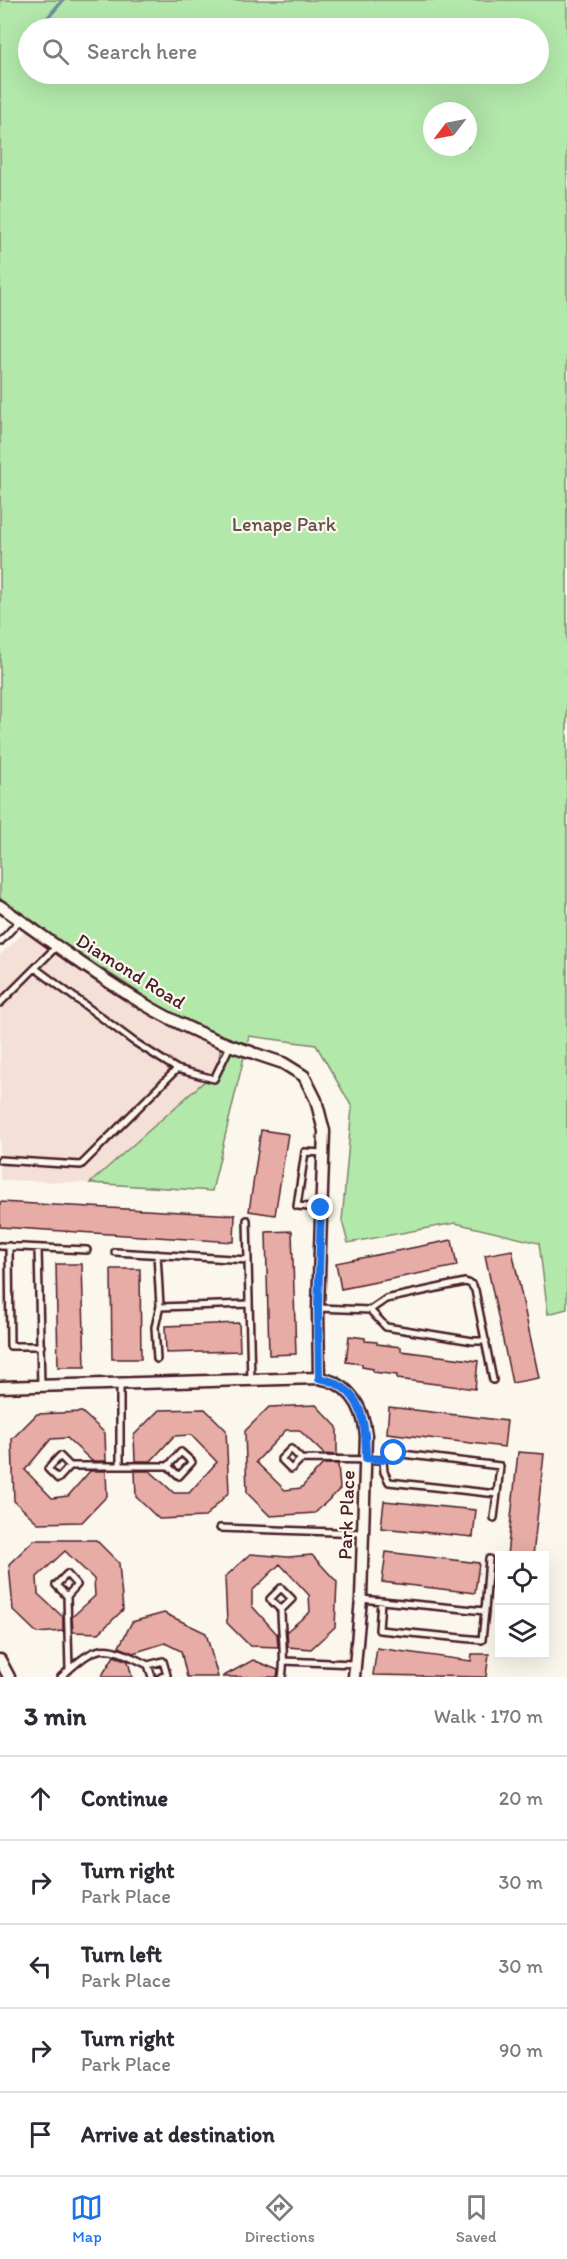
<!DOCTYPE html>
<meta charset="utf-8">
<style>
:root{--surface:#fff;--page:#f7f7f7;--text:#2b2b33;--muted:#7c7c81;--line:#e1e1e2;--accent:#1a73e8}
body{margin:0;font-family:Itim,sans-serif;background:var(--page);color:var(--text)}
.controls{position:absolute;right:18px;bottom:18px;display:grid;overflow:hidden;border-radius:0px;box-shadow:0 6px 24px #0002}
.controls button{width:54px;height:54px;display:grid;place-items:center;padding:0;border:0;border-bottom:2px solid var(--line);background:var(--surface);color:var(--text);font:30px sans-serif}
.compass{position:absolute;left:423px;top:102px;width:54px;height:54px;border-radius:50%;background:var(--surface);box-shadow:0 6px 24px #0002;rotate:238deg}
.stop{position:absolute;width:18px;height:18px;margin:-14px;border:4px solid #1a73e8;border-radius:50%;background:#fff}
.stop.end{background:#1a73e8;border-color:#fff;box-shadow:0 2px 6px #0008}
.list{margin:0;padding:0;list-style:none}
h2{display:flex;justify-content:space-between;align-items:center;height:78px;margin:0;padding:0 24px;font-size:26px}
h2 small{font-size:20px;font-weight:400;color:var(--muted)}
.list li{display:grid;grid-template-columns:39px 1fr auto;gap:18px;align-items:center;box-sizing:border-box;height:84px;padding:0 24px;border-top:2px solid var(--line)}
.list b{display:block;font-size:22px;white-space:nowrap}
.list p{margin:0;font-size:20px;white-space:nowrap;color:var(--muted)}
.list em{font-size:20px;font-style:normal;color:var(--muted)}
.icon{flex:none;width:33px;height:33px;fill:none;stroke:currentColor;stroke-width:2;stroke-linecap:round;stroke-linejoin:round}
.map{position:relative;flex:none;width:567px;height:1677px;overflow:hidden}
.search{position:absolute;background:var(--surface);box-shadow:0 6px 24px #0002;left:18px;right:18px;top:18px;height:66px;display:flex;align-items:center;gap:15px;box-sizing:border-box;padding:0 21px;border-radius:33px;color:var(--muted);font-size:22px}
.sheet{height:498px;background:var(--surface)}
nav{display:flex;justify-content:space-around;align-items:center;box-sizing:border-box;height:84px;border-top:2px solid var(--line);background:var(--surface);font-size:16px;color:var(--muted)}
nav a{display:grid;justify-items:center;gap:3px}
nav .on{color:var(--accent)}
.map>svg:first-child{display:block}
.built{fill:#f5e0d7}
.green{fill:#b2e8aa;stroke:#7e846a;stroke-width:1.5;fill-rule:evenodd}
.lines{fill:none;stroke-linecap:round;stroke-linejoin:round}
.stream{stroke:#708e9b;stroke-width:4}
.building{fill:#e6aca5;stroke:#4a1f2b;stroke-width:1.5}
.service-casing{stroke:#4a1f2b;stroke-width:10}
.minor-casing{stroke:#4a1f2b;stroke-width:15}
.service{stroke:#fbf7ec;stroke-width:5}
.minor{stroke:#fbf7ec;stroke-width:10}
.route{stroke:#1a73e8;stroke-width:8}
.labels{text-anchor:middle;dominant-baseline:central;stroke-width:4.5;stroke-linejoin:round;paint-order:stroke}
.park-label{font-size:20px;fill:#64514b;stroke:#fbf7ec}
.street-label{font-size:20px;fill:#4a1f2b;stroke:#fbf7ec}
</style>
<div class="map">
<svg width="567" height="1677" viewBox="0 0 567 1677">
<rect width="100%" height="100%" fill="#fbf7ec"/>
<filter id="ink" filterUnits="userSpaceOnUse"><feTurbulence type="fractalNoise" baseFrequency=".0167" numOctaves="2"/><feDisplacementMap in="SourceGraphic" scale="12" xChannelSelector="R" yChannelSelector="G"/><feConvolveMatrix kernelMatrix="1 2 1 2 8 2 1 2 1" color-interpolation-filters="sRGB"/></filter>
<g filter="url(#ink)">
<!-- built -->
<path class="built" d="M34 923 192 1027 222 1039 217 1070 90 1183 0 1180V955Z"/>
<!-- green -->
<path class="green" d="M0 0H567V1309L548 1314 539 1243 455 1223 348 1243 342 1221 352 1107 316 1045 249 1036 212 1191 90 1183 217 1070 222 1039 192 1027 0 902ZM28 28H538V74H28ZM432 111H468V147H432Z"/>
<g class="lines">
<!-- stream -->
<path class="stream" d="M45 21 63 0"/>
</g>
<!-- building -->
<path class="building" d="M261 1130 288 1134 275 1215 249 1211Z
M0 1202 235 1215 234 1242 0 1227Z
M292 1231 296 1354 269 1355 266 1232Z
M452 1240 457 1266 341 1289 336 1263Z
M512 1250 539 1378 512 1383 485 1255Z
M56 1264H82L85 1367H58Z
M111 1269H140L141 1359H112Z
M239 1323 240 1351 166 1353 165 1326Z
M349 1336 365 1338V1341L377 1342V1344L401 1347V1351L478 1361 475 1389 397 1379V1375L373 1372V1369L362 1367V1364L346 1362Z
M316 1405 337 1427V1455L324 1454 299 1430H286L256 1462 285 1490 301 1488 323 1464H338L340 1489 315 1513 270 1516 247 1493 245 1431 269 1407Z
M389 1407 507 1421 504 1447 387 1433Z
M205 1409 226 1430 229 1492 205 1517 159 1519 136 1497 135 1471H150L174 1493H189L217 1462 191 1435 174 1436 151 1461H135L134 1435 159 1410Z
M82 1412 105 1433 106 1461H92L67 1438 51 1439 25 1470 52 1498 68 1496 90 1471H106L107 1496 82 1522 38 1523 14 1501 12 1439 37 1414Z
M518 1452 544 1454 533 1556H507Z
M384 1501 476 1510 473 1537 381 1528Z
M34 1540H96L119 1563 123 1610 99 1633 73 1632 72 1617 95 1596 94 1579 65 1551 37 1577 38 1594 63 1617V1631L37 1633 13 1610 9 1564Z
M386 1552 479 1563 475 1593 382 1582Z
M250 1554 288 1557 312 1555 337 1582 335 1627 311 1649 288 1647 287 1631 310 1612 309 1595 280 1564 252 1591V1606L277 1634 278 1647 250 1646 227 1623 225 1577Z
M164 1613 206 1633 218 1677H187L181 1651 165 1643 133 1653 119 1647 132 1622Z
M377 1648 471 1661 472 1654H489L486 1677 373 1675Z
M114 1656 128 1661 132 1677H101Z
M253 1660 278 1670 277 1677H222Z"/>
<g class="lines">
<!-- service casing -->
<g class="service-casing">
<path id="service" d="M0 942 20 920
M0 1003 35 968
M177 1069 214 1079 230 1046
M0 1160 81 1165 177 1069 133 1041 35 968 57 946
M321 1208 297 1206 305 1152 324 1153
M247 1220 251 1380
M0 1246 87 1250
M9 1246 10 1346H41
M38 1248 41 1386
M115 1252 248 1260
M160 1307 249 1304
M318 1308 370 1310 386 1299 465 1282 471 1284 475 1290 493 1380
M370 1310 386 1327 473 1341H486
M157 1359 155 1327 160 1306 157 1254
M301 1459 291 1449 281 1459 291 1469 301 1459 383 1460 394 1453 500 1466 497 1494 389 1482 384 1472 383 1460
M120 1465V1384
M70 1466 60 1456 48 1469 58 1479 70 1466H168L179 1476 192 1462 181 1452 168 1466
M494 1518 497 1494
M220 1528 363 1533
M67 1596 77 1585 67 1574 56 1585 67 1596 69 1670
M361 1599 485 1611 482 1640 379 1630 381 1601
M281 1610 270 1599 281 1588 292 1599 281 1610C281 1630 286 1659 282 1677
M485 1611 489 1559
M284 1661 354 1664
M148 1665 152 1677
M61 1677C99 1642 103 1643 148 1665L163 1661 167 1675 161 1677"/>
</g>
<!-- minor casing -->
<g class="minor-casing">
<path id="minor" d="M0 906C79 961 158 1025 251 1052
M256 1054 283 1063 304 1076 316 1100 324 1131 318 1308 319 1378
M0 1387 319 1378C349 1383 363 1406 366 1435L361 1599 354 1677
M0 1660 9 1677"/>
</g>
<!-- service -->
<use href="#service" class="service"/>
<!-- minor -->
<use href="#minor" class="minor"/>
</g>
</g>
<g class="lines" filter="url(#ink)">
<!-- route -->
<path class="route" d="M321 1208 318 1308 319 1378C362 1386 366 1421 366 1458L383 1460 394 1453"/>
</g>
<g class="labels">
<!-- park labels -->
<g class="park-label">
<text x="284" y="524">Lenape Park</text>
</g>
<!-- street labels -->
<g class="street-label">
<text transform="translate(131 971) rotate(32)">Diamond Road</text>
<text transform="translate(346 1515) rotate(-88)">Park Place</text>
</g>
</g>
</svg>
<div class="controls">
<button><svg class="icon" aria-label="locate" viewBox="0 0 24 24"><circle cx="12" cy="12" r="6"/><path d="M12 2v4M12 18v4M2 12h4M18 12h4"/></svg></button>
<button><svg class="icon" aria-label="layers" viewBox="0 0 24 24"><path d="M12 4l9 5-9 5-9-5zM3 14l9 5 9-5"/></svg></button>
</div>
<svg class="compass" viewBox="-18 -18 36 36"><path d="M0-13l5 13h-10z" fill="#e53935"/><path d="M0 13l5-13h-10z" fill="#7c7c81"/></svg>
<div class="stop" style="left:394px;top:1453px"></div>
<div class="stop end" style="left:321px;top:1208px"></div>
<div class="search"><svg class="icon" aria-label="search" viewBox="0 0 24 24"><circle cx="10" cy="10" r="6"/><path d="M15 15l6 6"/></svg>Search here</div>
</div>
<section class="sheet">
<h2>3 min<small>Walk · 170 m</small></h2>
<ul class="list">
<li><svg class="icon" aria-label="ahead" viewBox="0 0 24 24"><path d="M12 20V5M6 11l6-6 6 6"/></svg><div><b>Continue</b></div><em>20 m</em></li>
<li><svg class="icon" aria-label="right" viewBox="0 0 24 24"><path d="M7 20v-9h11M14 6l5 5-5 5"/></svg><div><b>Turn right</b><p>Park Place</p></div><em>30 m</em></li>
<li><svg class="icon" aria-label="left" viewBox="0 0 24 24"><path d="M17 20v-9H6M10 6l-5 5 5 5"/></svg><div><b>Turn left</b><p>Park Place</p></div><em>30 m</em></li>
<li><svg class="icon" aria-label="right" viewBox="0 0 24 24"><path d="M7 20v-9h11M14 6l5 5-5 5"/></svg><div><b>Turn right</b><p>Park Place</p></div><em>90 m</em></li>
<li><svg class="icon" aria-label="arrive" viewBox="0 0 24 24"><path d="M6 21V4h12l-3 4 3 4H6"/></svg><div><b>Arrive at destination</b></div></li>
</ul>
</section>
<nav>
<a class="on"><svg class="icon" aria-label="map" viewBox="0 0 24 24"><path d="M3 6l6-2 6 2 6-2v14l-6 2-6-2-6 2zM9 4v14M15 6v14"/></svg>Map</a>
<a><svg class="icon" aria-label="directions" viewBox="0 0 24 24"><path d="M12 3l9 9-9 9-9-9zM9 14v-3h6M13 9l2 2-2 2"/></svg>Directions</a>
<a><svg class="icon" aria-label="saved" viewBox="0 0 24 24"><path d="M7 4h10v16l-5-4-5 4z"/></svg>Saved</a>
</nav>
